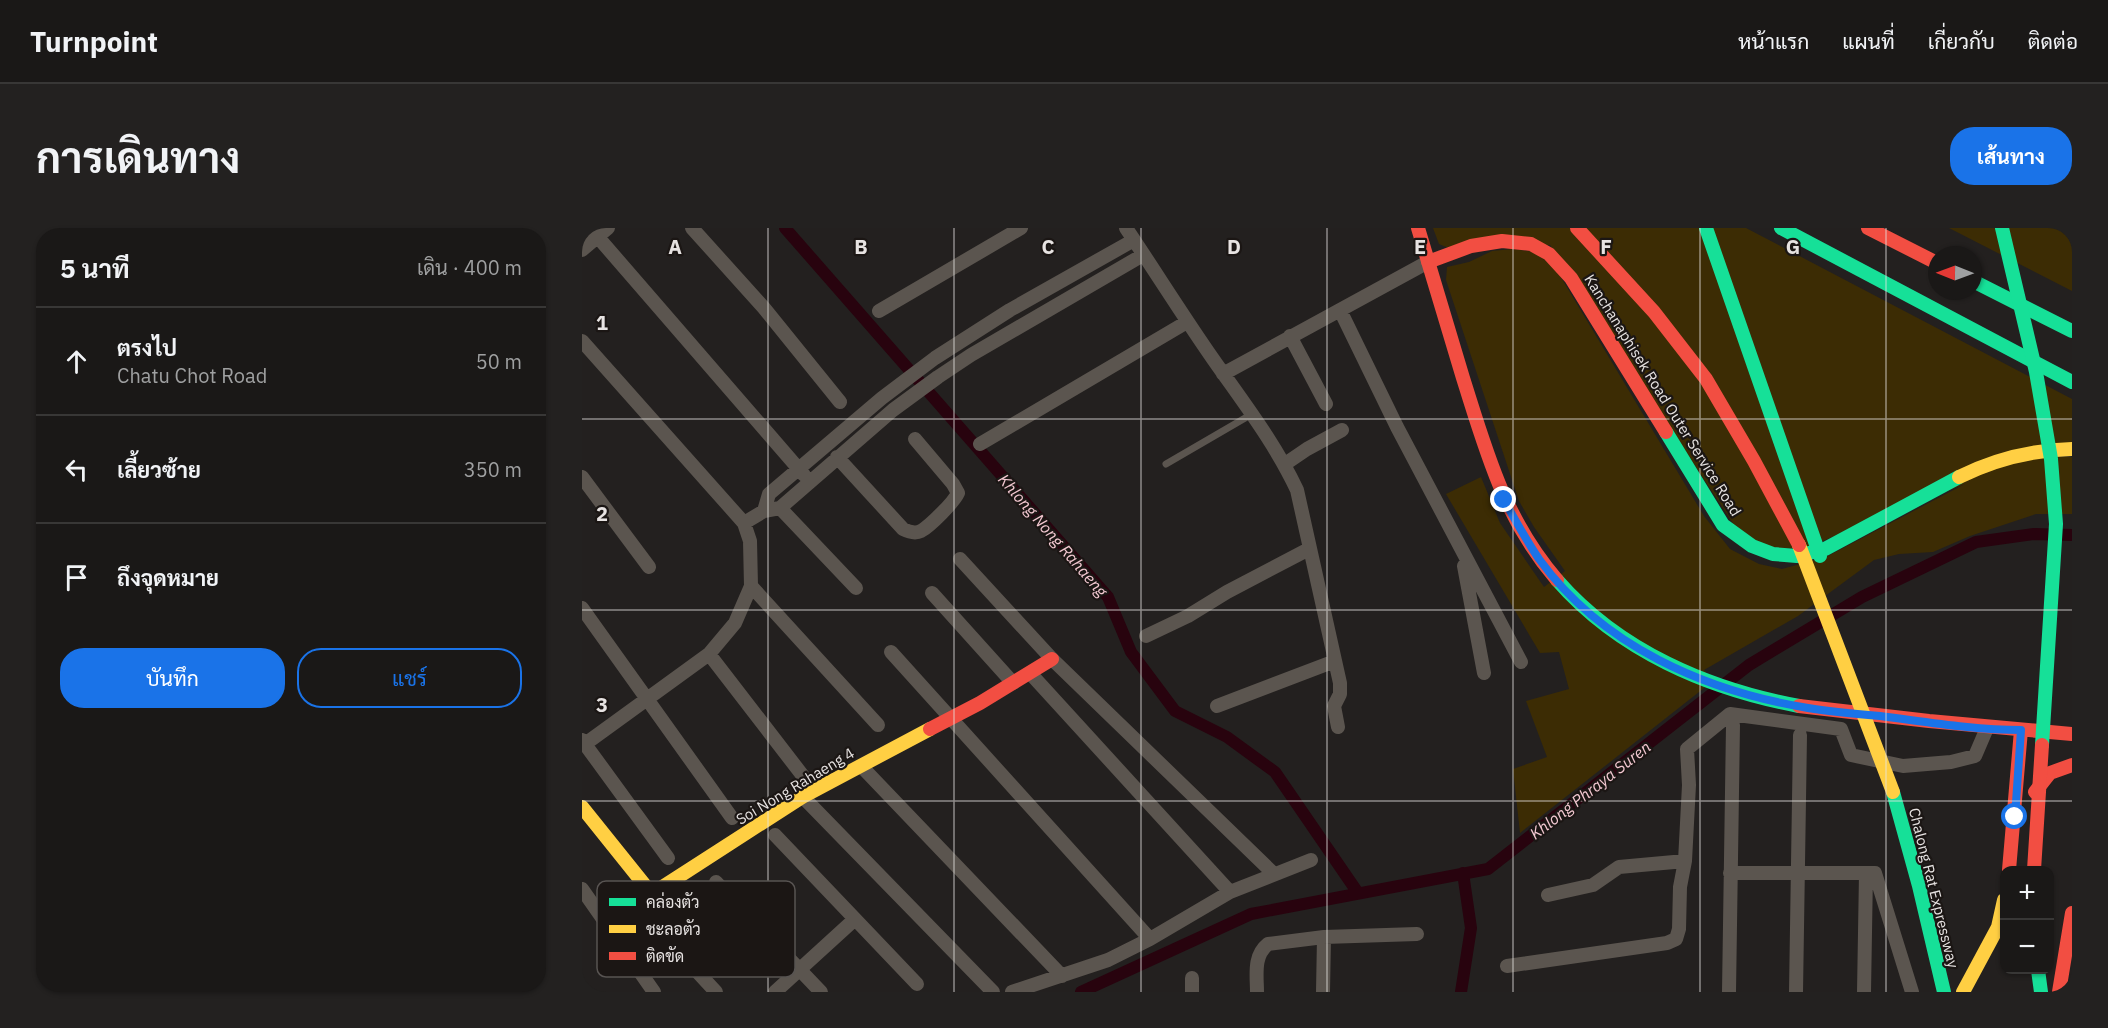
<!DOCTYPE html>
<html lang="th">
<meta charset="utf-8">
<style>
:root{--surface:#1a1817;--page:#232120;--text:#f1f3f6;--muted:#9fa0a1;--line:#383736;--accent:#1a73e8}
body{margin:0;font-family:"IBM Plex Sans",Sarabun,sans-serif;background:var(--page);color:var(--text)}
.controls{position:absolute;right:18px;bottom:18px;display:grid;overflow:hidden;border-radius:12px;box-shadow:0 2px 4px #0004}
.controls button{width:54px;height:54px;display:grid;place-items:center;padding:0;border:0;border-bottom:2px solid var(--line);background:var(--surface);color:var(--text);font:30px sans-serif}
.compass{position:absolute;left:1346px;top:18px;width:54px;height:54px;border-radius:50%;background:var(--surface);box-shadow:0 2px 4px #0004;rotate:271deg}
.stop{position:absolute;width:18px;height:18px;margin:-14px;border:4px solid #1a73e8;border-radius:50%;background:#fff}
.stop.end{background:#1a73e8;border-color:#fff;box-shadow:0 2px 6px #0008}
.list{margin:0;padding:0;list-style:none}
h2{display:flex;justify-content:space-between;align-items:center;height:78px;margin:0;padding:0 24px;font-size:26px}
h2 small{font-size:20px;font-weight:400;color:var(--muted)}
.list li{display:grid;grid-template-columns:39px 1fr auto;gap:18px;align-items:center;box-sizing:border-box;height:108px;padding:0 24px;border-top:2px solid var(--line)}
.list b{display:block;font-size:22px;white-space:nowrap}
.list p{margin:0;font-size:20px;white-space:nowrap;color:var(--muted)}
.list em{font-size:20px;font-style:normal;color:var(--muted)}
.actions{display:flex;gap:12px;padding:18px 24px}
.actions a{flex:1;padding:14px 0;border:2px solid var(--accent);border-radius:24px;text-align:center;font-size:21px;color:var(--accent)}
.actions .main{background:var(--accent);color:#fff}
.icon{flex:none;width:33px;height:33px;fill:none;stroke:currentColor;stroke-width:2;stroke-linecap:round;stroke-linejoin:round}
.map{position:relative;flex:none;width:1490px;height:764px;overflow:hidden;border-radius:24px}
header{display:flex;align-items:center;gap:36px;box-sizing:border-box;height:84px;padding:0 30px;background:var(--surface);border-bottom:2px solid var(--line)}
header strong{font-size:28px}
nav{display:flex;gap:33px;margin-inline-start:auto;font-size:21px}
.intro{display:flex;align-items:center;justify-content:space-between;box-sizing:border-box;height:144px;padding:0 36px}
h1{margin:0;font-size:42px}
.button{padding:15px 27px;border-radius:24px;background:var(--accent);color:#fff;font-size:21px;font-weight:700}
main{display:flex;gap:36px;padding:0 36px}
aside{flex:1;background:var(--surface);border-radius:24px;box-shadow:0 2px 4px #0004}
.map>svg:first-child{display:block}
.green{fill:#3c2c04}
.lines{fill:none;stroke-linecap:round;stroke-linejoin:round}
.canal{stroke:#28030e;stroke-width:12}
.lane{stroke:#5b554f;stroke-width:7}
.street{stroke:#5b554f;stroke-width:14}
.fast{stroke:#16e098;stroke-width:14}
.slow{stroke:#ffcf43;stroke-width:14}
.jam{stroke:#f24e42;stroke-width:14}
.fast-bridge{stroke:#16e098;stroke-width:14}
.slow-bridge{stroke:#ffcf43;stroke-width:14}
.jam-bridge{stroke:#f24e42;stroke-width:14}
.route{stroke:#1a73e8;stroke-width:8}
.grid{fill:none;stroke:#e7e3e2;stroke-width:1.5;stroke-opacity:0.55}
.labels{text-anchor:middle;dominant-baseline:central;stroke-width:4.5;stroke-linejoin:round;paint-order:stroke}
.street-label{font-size:15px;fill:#e7e3e2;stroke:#1b1614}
.water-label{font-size:16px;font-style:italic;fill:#f4c9d2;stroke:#1b1614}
.key{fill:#1b1614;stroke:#585452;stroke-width:1.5}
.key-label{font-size:16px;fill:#e7e3e2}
.grid-label{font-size:20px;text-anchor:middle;font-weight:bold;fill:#e7e3e2;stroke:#1b1614;stroke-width:4.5;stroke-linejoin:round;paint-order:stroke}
</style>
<header>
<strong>Turnpoint</strong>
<nav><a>หน้าแรก</a><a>แผนที่</a><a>เกี่ยวกับ</a><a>ติดต่อ</a></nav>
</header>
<div class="intro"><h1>การเดินทาง</h1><a class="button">เส้นทาง</a></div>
<main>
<aside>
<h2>5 นาที<small>เดิน · 400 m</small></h2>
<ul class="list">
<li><svg class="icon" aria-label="ahead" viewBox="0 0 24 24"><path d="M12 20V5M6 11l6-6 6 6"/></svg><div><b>ตรงไป</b><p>Chatu Chot Road</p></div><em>50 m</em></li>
<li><svg class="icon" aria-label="left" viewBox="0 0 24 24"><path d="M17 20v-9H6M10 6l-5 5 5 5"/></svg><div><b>เลี้ยวซ้าย</b></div><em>350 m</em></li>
<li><svg class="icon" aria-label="arrive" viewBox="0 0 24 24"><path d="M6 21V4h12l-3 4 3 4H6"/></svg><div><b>ถึงจุดหมาย</b></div></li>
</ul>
<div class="actions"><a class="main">บันทึก</a><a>แชร์</a></div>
</aside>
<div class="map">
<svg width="1490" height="764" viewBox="0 0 1490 764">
<rect width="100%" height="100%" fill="#23201f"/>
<!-- green -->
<path class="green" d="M851 0H1164L1490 171V215H1485L1223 320H1183L1154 300 968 17 864 19 857 16Z
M1367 0H1490V63Z
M930 21 953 24 974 41 1122 288 1148 321 1177 336 1200 341 1244 329 1419 237 1445 229H1490V286H1454L1388 308 1351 324 1317 326 1292 332 1216 388 1122 442 1131 453 938 605 931 541 965 529 944 473 987 461 977 424 958 425 864 266 899 249 918 295 962 359 983 343 952 299 937 273 864 52 865 39 887 34 910 23Z"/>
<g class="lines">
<!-- canal -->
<path class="canal" d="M203 0 526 369 549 424 593 483 645 509 693 544 776 665
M499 764 669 686 906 641 1167 437 1280 369 1394 314 1452 306 1490 307
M879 764 889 700 881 645"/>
<!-- lane -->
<path class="lane" d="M584 236 670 186"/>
<!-- street -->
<path class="street" d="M8 0 222 247
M110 0 182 80 258 174
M544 0C573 43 601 88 631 131 661 174 693 215 715 262L758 455V466L752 478 756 499
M0 22 26 0
M758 82 815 199 939 434
M297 83 439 0
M708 108 744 176
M0 113 162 295
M641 146 846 34
M398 216 605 94
M255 229 321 301C327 304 333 306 339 303 348 298 372 274 376 265L371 256 333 211
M703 236 725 221 760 202
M0 249 67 339
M198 280 274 360
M182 283 187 266 300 170 353 130 428 82 552 12
M378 331 470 431 692 646
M885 334 882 338 902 445
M169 358 296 497
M350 365 431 455
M0 380 150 590
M564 408 606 388 645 364 727 321
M309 424 568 711
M127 426 221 548
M448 445 648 664
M635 478 753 433
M0 512 86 630
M3 516 127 426 153 395 169 358 168 313 162 295 182 283 198 280 311 182 356 149 389 127 561 27
M279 538 480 748
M221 569 411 764
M193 607 335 756
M1148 645H1293L1330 764
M134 654 239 764
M0 661 72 764
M966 667 1011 657 1037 639 1103 633
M20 689 61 690 73 698 134 764
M925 738 1085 715 1094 711 1097 701 1098 659 1103 633 1107 557 1105 521 1148 486 1259 501 1269 527 1321 538 1369 534 1393 528 1405 500
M610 750V764
M193 764 273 691
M430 764 526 732 568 711 648 664 729 632
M675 764C675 747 671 728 686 716L742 709 835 706
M741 764 742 709
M1147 764 1151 497
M1214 764 1218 507
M1282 764 1284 645"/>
<!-- fast -->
<path class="fast" d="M1199 0 1490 154
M1391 53 1490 103
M1084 204 1141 297 1170 318 1191 326 1215 328 1243 321 1377 249
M975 352C1037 423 1126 461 1217 478
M1311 564 1337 658 1362 764
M1456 742 1459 764"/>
<!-- slow -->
<path class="slow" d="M1377 249C1413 231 1450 222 1490 221
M0 579 65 660H79L220 569 348 501
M1381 764 1416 699 1422 672"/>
<!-- jam -->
<path class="jam" d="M836 0C851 50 866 100 881 150 905 226 922 290 975 352
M1286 0 1355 35
M846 34 889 18 920 13 949 16 967 26 989 50 1084 204
M1217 478 1347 493 1490 506
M348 501 398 475 470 431
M1453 564 1468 545 1490 537
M1427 642 1439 502
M1477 764 1490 685"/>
<!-- fast-bridge -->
<path class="fast-bridge" d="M1124 0 1238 328
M1420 0 1454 144 1469 231 1474 296 1460 517"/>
<!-- slow-bridge -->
<path class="slow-bridge" d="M1217 317 1311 564"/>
<!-- jam-bridge -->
<path class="jam-bridge" d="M995 0 1072 84 1124 151 1172 233 1217 317
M1452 642 1460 517"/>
</g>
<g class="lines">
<!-- route -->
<path class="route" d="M922 272C933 292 944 312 957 331 1020 418 1123 463 1226 480 1250 484 1274 486 1298 488 1345 494 1392 502 1439 502L1433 589"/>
</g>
<!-- grid -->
<path class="grid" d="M186 0V764M372 0V764M559 0V764M745 0V764M931 0V764M1118 0V764M1304 0V764M0 191H1490M0 382H1490M0 573H1490"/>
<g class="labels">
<!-- street labels -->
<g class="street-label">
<text transform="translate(1081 167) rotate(58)">Kanchanaphisek Road Outer Service Road</text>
<text transform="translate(213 558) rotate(-31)">Soi Nong Rahaeng 4</text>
<text transform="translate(1352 660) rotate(76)">Chalong Rat Expressway</text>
</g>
<!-- water labels -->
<g class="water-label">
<text transform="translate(471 307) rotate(49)">Khlong Nong Rahaeng</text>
<text transform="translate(1008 562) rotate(-38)">Khlong Phraya Suren</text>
</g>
</g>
<!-- legend -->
<rect x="15" y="653" width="198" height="96" rx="9" class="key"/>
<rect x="27" y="670" width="27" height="8" fill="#16e098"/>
<rect x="27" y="697" width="27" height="8" fill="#ffcf43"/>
<rect x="27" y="724" width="27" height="8" fill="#f24e42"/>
<g class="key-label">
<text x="64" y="680">คล่องตัว</text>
<text x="64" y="707">ชะลอตัว</text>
<text x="64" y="734">ติดขัด</text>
</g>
<g class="grid-label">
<text x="93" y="26">A</text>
<text x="279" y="26">B</text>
<text x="466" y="26">C</text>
<text x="652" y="26">D</text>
<text x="838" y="26">E</text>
<text x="1024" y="26">F</text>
<text x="1211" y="26">G</text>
<text x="20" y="102">1</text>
<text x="20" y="293">2</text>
<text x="20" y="484">3</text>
</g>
</svg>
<div class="controls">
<button>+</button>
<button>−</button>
</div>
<svg class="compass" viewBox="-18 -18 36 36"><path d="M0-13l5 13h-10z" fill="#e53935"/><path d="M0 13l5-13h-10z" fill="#9fa0a1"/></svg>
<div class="stop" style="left:1433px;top:589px"></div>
<div class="stop end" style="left:922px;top:272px"></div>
</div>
</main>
